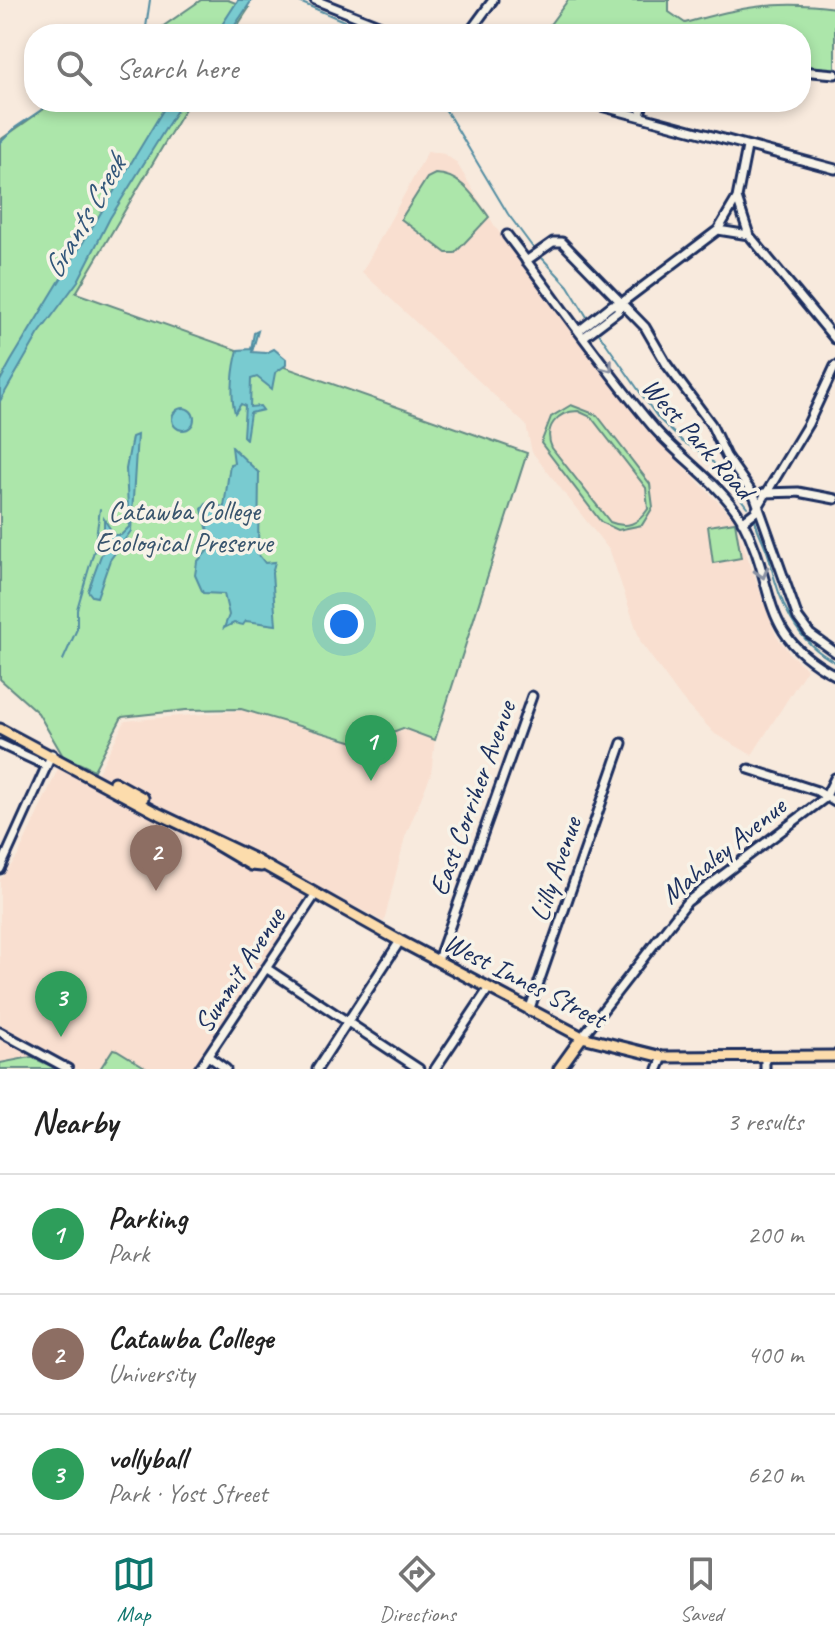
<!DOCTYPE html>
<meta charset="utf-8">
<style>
:root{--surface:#fff;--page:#f6f6f6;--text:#222;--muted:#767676;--line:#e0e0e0;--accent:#0f766e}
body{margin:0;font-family:Caveat,sans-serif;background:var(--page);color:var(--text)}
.you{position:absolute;left:344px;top:624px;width:28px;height:28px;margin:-20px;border:6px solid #fff;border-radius:50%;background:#1a73e8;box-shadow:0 0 0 12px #1a73e833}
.badge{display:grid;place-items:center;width:52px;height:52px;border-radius:50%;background:var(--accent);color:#fff;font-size:26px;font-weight:700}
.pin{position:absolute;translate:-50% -66px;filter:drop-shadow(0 2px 4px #0008)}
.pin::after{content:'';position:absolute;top:42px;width:28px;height:24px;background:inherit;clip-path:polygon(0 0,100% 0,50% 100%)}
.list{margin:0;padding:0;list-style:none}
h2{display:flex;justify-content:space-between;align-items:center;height:104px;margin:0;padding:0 32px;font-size:34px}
h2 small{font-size:26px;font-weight:400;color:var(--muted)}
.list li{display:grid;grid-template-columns:52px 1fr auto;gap:24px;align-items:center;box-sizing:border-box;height:120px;padding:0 32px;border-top:2px solid var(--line)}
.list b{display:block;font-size:30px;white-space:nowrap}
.list p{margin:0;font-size:26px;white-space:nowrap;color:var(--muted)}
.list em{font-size:26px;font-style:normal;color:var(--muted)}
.icon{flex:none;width:44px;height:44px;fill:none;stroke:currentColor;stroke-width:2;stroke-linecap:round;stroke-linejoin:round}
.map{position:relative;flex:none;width:835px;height:1069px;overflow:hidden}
.search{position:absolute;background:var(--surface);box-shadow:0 4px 12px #0003;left:24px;right:24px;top:24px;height:88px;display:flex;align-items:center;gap:20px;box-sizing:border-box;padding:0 28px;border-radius:32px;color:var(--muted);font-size:30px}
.sheet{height:464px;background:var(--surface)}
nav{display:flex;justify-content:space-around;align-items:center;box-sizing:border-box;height:112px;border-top:2px solid var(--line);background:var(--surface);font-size:22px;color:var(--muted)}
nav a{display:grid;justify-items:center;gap:4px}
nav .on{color:var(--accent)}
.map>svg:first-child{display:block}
.built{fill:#f9dfd0}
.green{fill:#ace6aa;stroke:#648a84;stroke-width:2;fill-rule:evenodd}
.water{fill:#79cbd0;stroke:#538da2;stroke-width:2}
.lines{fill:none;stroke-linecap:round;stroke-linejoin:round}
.stream{stroke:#538da2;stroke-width:2}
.minor-casing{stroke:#1b2f5e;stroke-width:13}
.major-casing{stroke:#1b2f5e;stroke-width:15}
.minor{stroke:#f7f3e8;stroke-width:7}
.major{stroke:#fcdcac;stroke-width:9}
.oneway{stroke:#8991a3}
.labels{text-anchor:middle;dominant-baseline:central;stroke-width:7;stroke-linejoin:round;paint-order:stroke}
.street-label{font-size:28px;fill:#1b2f5e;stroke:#f7f3e8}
.park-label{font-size:28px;fill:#38546d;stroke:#f7f3e8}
.water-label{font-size:30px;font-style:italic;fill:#32567a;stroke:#f7f3e8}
</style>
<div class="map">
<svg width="835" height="1069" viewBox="0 0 835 1069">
<rect width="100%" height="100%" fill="#f8eadd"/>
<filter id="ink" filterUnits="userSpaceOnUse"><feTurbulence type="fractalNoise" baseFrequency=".0125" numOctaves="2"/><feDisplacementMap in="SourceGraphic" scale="16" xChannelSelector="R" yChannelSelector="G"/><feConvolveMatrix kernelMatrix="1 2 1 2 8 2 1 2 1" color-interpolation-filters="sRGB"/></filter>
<g filter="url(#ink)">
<!-- built -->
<path class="built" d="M428 151 444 154 456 162 496 228 644 427 733 517 776 635 790 654 807 669 752 755 715 734 681 698 641 643 610 551 532 452 526 425 362 272Z
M248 710 354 742 409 729 435 740 431 774 405 837 384 922 316 886 194 1069H0V880L18 856 62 760 92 784 125 721Z"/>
<!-- green -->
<path class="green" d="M201 0H228L249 8 232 34H152Z
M568 0H669V12L685 23C740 7 778 0 835 8V70L801 66V34H543Z
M54 102H189L76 293 527 453 435 740 403 728 369 741 354 742 241 709 186 710 122 717 94 770 63 756 38 713 0 679V140Z
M435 174C461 174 475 198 489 217L455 253H446L401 219 427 178Z
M571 405 597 415 650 484 653 507 642 525 618 530 601 522 541 443 551 417ZM578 411 591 417 646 488 648 509C638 524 627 529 610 522L552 448C543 428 557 411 578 411Z
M735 522 741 558 713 563 708 526Z
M113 1049 117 1050 148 1069H100Z
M31 1057 58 1069H0V1063Z"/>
<!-- water -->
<path class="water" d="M238 0H252L229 34H216Z
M168 102H182L110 218 78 281 38 335 0 401V381L11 361Z
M258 331 252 352 266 353 274 349 286 359V365L275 373 272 389 257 377 251 379 250 407 260 406 263 410 250 413 246 439 243 436 245 406 241 404 235 413C230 395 233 368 238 350L251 349 254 333Z
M172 419a11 11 0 1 1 22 0a11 11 0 1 1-22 0Z
M137 435 131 531 110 560 97 597 92 596 88 591 104 547V519L114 535H121L129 527 126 469 132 437Z
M232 447 259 473 258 554 265 563 275 562 272 573 276 625 246 621 243 625 234 623 224 628 229 615 224 594 203 593 195 575 197 562 212 546 202 509 207 503 224 507 230 464 234 463Z"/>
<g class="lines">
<!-- stream -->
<path class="stream" d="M295 0 374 34
M145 34 150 0
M441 102 508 214 534 249
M0 143 16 127 53 102
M542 258 568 286 587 317
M598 332 658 418 683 442 709 457 747 507
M755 520C758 534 767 546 770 561 779 602 796 642 835 662
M63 660 77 629V609L94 551 100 509"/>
<!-- minor casing -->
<g class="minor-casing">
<path id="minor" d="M315 0 401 34
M468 34 493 0
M801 71 835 74
M586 102 835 169
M640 116 643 102
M737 198 749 235 835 339
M718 230 749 235
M507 235C556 299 602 367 654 428 681 459 721 484 742 520 778 587 756 634 835 675
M526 261 553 242H562L645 327 667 365 711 424 726 456 755 497 798 618 810 634 835 652
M620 304 718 230 737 198 747 147
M580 330 612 305 620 304 618 311 585 336
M764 493 798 492 835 499
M742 522 755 512 808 424 835 366
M0 744 45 765
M749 769 817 791 835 802
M0 869 52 754
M438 960 532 696
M266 968 419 1069
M529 1011 622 743
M0 1032 68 1069
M582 1037 687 902 825 798 835 778
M208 1056 226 1069
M199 1069 315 895
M317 1069 400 941
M435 1069 489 988
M658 1069 663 1057
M765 1069V1057"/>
</g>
<!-- major casing -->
<g class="major-casing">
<path id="major" d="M0 729 155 812 252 858 400 941 582 1037 663 1057 835 1056
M114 782 143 798
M207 839 251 865 261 866
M559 1069 582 1037"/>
</g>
<!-- minor -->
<use href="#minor" class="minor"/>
<!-- major -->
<use href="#major" class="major"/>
</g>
<!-- one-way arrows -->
<defs><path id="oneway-chevron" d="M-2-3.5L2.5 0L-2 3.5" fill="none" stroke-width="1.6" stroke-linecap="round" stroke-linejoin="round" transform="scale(2)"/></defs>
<g class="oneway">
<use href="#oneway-chevron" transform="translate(608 367) rotate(53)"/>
<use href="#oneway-chevron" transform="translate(762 573) rotate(74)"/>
</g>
</g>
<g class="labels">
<!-- street labels -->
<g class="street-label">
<text transform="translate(698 438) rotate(48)">West Park Road</text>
<text transform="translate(472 798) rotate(-70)">East Corriher Avenue</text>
<text transform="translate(723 850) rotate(-39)">Mahaley Avenue</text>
<text transform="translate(555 869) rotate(-71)">Lilly Avenue</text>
<text transform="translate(239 970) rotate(-57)">Summit Avenue</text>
<text transform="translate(525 980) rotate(27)">West Innes Street</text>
</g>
<!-- park labels -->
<g class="park-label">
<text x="184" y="510">Catawba College<tspan x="184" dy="32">Ecological Preserve</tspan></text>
</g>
<!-- water labels -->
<g class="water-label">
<text transform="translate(84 217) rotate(-60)">Grants Creek</text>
</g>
</g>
</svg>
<div class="you"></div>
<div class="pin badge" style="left:371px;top:781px;background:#2e9e5b">1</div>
<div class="pin badge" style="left:156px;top:891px;background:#8d6e63">2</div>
<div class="pin badge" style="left:61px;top:1037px;background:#2e9e5b">3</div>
<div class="search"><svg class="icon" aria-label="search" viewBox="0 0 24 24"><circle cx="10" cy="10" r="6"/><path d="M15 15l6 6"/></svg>Search here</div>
</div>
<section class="sheet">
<h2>Nearby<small>3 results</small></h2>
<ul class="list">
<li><span class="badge" style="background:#2e9e5b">1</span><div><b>Parking</b><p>Park</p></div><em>200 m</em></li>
<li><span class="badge" style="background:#8d6e63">2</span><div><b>Catawba College</b><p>University</p></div><em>400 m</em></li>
<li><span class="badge" style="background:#2e9e5b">3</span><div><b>vollyball</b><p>Park · Yost Street</p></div><em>620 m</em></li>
</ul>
</section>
<nav>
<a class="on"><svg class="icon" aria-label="map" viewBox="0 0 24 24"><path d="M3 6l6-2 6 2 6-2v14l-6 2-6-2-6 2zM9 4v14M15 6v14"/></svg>Map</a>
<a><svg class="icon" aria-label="directions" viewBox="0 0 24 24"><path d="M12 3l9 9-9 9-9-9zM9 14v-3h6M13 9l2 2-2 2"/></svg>Directions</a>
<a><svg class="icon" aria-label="saved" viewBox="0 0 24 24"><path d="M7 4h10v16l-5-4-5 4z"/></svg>Saved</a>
</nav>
